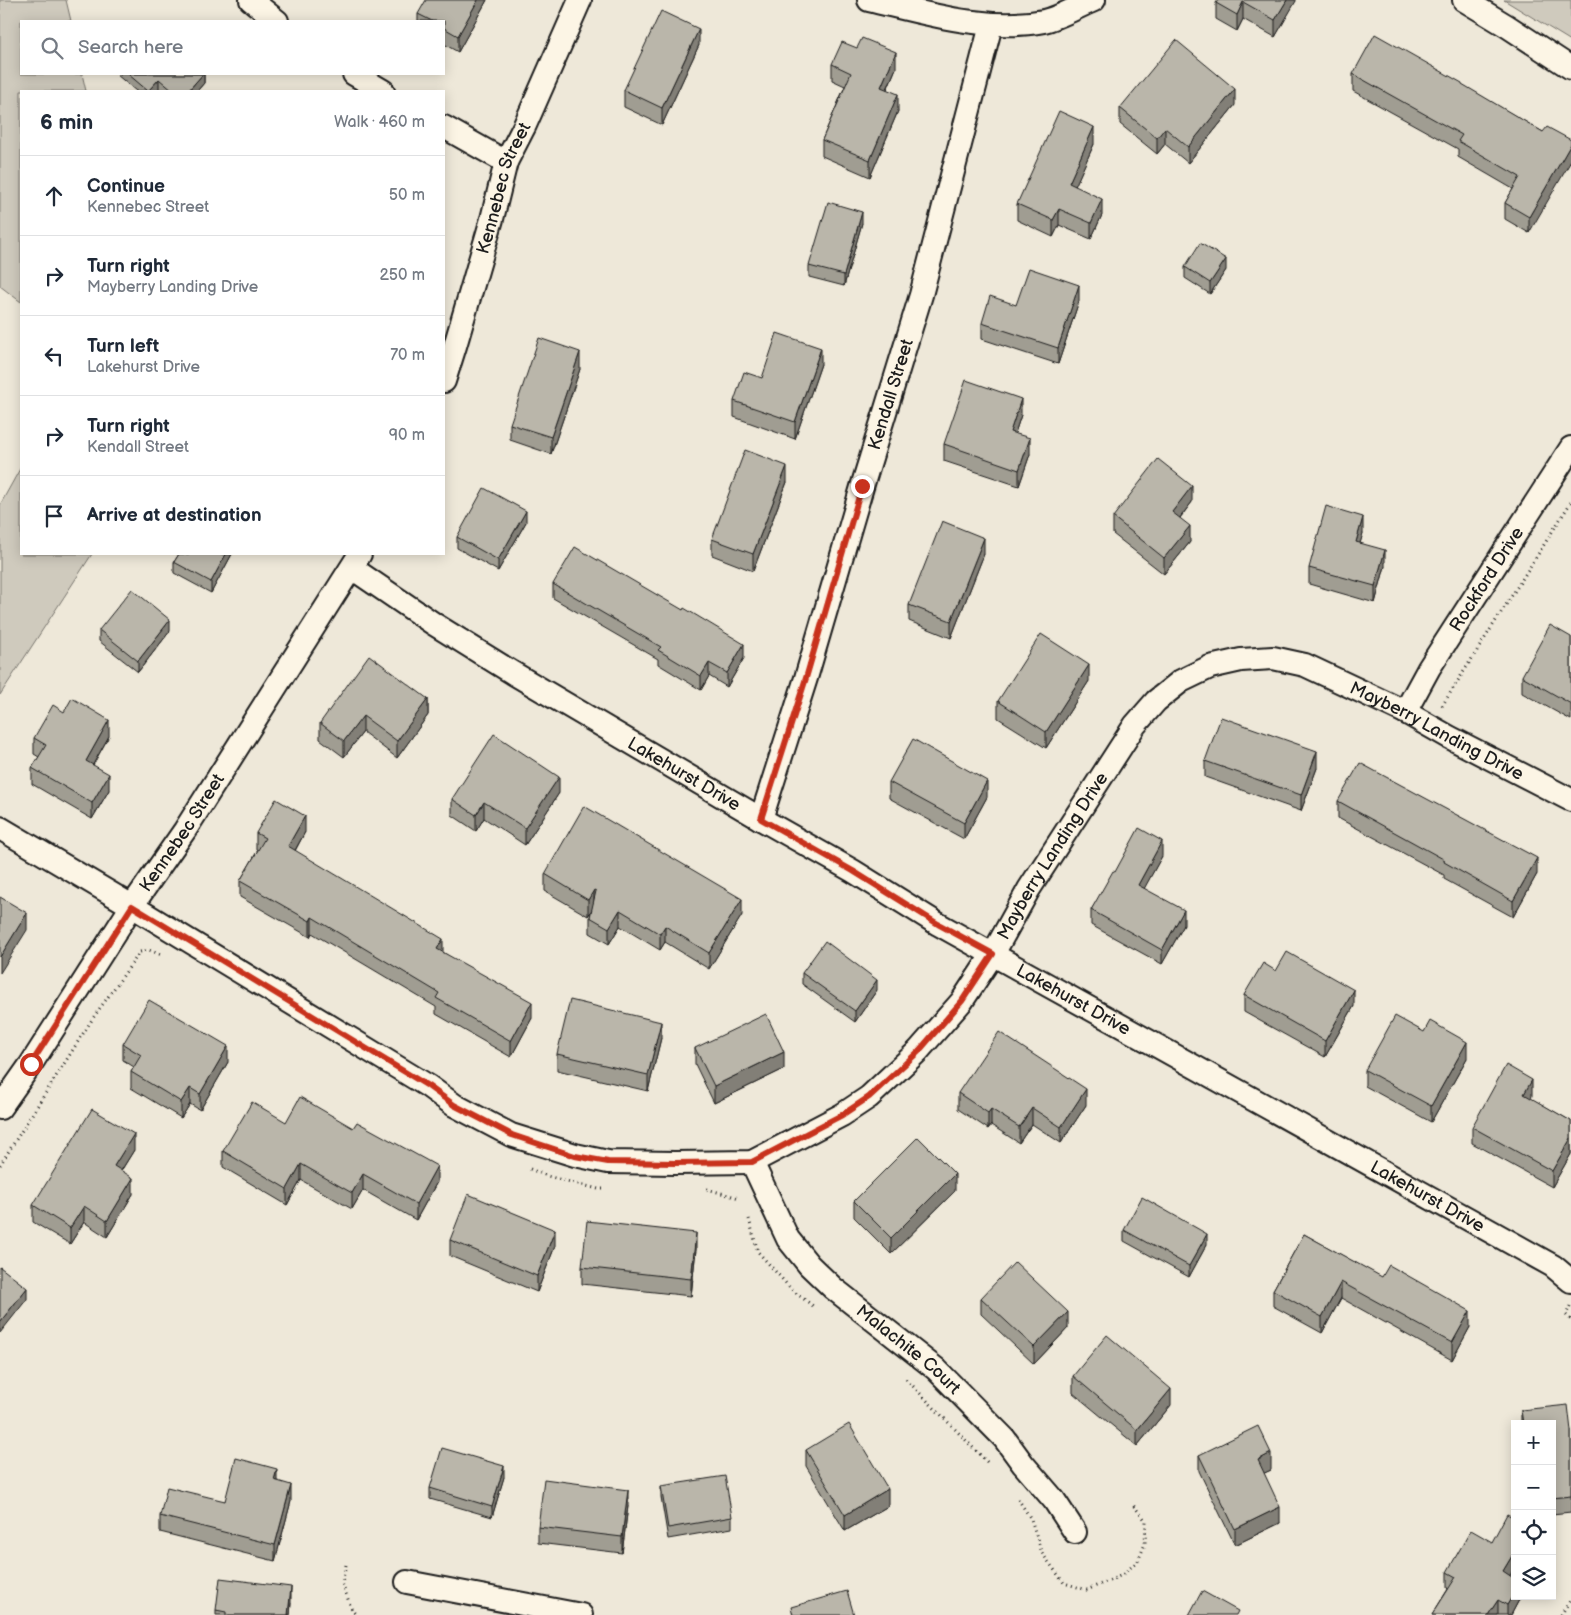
<!DOCTYPE html>
<meta charset="utf-8">
<style>
:root{--surface:#fff;--page:#f6f6f7;--text:#1f2937;--muted:#747a83;--line:#e0e1e3}
body{margin:0;font-family:"Balsamiq Sans",sans-serif;background:var(--page);color:var(--text)}
.controls{position:absolute;right:15px;bottom:15px;display:grid;overflow:hidden;border-radius:0px;box-shadow:0 2px 12px #0003}
.controls button{width:45px;height:45px;display:grid;place-items:center;padding:0;border:0;border-bottom:1px solid var(--line);background:var(--surface);color:var(--text);font:25px sans-serif}
.stop{position:absolute;width:15px;height:15px;margin:-11px;border:4px solid #c8321e;border-radius:50%;background:#fff}
.stop.end{background:#c8321e;border-color:#fff;box-shadow:0 1px 5px #0008}
.list{margin:0;padding:0;list-style:none}
h2{display:flex;justify-content:space-between;align-items:center;height:65px;margin:0;padding:0 20px;font-size:21px}
h2 small{font-size:16px;font-weight:400;color:var(--muted)}
.list li{display:grid;grid-template-columns:32px 1fr auto;gap:15px;align-items:center;box-sizing:border-box;height:80px;padding:0 20px;border-top:1px solid var(--line)}
.list b{display:block;font-size:19px;white-space:nowrap}
.list p{margin:0;font-size:16px;white-space:nowrap;color:var(--muted)}
.list em{font-size:16px;font-style:normal;color:var(--muted)}
.icon{flex:none;width:28px;height:28px;fill:none;stroke:currentColor;stroke-width:2;stroke-linecap:round;stroke-linejoin:round}
.map{position:relative;flex:none;width:1571px;height:1615px;overflow:hidden}
.search{position:absolute;background:var(--surface);box-shadow:0 2px 12px #0003;left:20px;top:20px;width:425px;height:55px;display:flex;align-items:center;gap:12px;box-sizing:border-box;padding:0 18px;border-radius:0px;color:var(--muted);font-size:19px}
.panel{position:absolute;background:var(--surface);box-shadow:0 2px 12px #0003;left:20px;top:90px;width:425px;height:465px;border-radius:0px}
.map>svg:first-child{display:block}
.green{fill:#cfcabd;stroke:#76736c}
.lines{fill:none;stroke-linecap:round;stroke-linejoin:round}
.street-casing{stroke:#1c1c1c;stroke-width:26}
.path{stroke:#1c1c1c;stroke-width:3;stroke-dasharray:1 4;stroke-linecap:butt}
.street{stroke:#fcf5e5;stroke-width:22}
.wall{fill:#a09d92;stroke:#1c1c1c}
.shaded-wall{fill:#827f77;stroke:#1c1c1c}
.building{fill:#bab6aa;stroke:#1c1c1c}
.route{stroke:#c8321e;stroke-width:6}
.labels{text-anchor:middle;dominant-baseline:central;stroke-width:4;stroke-linejoin:round;paint-order:stroke}
.street-label{font-size:18px;fill:#1c1c1c;stroke:#fcf5e5}
</style>
<div class="map">
<svg width="1571" height="1615" viewBox="0 0 1571 1615">
<rect width="100%" height="100%" fill="#eee8d9"/>
<filter id="ink" filterUnits="userSpaceOnUse"><feTurbulence type="fractalNoise" baseFrequency=".02" numOctaves="2"/><feDisplacementMap in="SourceGraphic" scale="10" xChannelSelector="R" yChannelSelector="G"/><feConvolveMatrix kernelMatrix="1 2 1 2 8 2 1 2 1" color-interpolation-filters="sRGB"/></filter>
<g filter="url(#ink)">
<!-- green -->
<path class="green" d="M0 0H66L71 21H21V74H82L86 91H21V302L0 286Z
M1504 0H1571V41Z
M21 467V554H92L0 695V505Z"/>
<g class="lines">
<!-- street casing -->
<g class="street-casing">
<g id="street">
<path d="M251 0 277 21"/>
<path d="M869 0C925 13 985 32 1044 21 1059 18 1079 6 1094 0"/>
<path d="M1464 0 1507 26 1571 68"/>
<path d="M354 74 383 91"/>
<path d="M444 127 506 162"/>
<path id="s1" d="M444 381 455 346 492 219 506 162 525 125 580 0"/>
<path id="s2" d="M352 568 434 624 513 673 761 819 853 871 938 924 1553 1266 1571 1281"/>
<path id="s3" d="M1405 712 1429 668 1571 448"/>
<path id="s4" d="M761 819 806 678 862 487 921 295 991 25"/>
<path id="s5" d="M0 828 132 906 428 1086 454 1105 511 1135 575 1155 608 1162 675 1163 752 1162 842 1115 869 1097 918 1051 962 1001 993 954 1029 889 1135 725 1156 701 1181 681 1210 667 1241 660 1273 658 1305 665 1405 712 1449 737 1571 800"/>
<path id="s6" d="M0 1108 31 1064 132 906 185 830 360 554"/>
<path id="s7" d="M752 1162 788 1239 809 1265 833 1288 936 1369 1004 1438 1023 1464 1054 1500 1075 1532"/>
<path d="M407 1582 581 1615"/>
</g>
</g>
<!-- path -->
<path class="path" d="M1442 706 1571 502
M0 1165 93 1018 140 952 149 950 162 955
M530 1169 547 1176 598 1189H606
M707 1189 739 1198
M749 1219 758 1252 792 1290 813 1306
M1570 1306 1566 1315 1571 1320
M906 1379 989 1464
M1018 1499 1031 1519 1042 1553 1064 1583 1087 1590 1122 1575 1138 1561 1145 1544 1146 1521 1133 1505
M346 1565 342 1583 352 1610 356 1615
M1561 1615 1571 1599"/>
<!-- street -->
<use href="#street" class="street"/>
</g>
<!-- wall -->
<path class="wall" d="M487 0 458 52 444 44V21H418V14Z
M1296 0 1275 37 1243 19 1237 31 1216 19V3Z
M699 45 662 125 624 107V90Z
M832 64 896 68 887 90 898 111 870 177 822 156V140L845 86 832 80Z
M117 74H204V83L197 91H160L159 90 157 91H136L117 75Z
M1353 74 1462 85 1543 132 1529 233 1505 219V203L1513 189 1458 157V149L1353 91Z
M1235 105 1188 163 1165 144 1157 154 1120 124V108Z
M1094 144 1075 186 1102 215 1091 239 1059 225 1053 237 1017 220V204Z
M862 223 844 286 809 277V266Z
M1185 267 1226 270 1210 294 1185 278Z
M1079 301 1058 364 982 339V323L1016 305Z
M821 364 795 439 734 417V401L762 378Z
M580 369 551 454 510 440V424Z
M1021 415 1015 433 1030 454 1019 486 944 461V444Z
M787 482 753 571 712 555V539Z
M1192 502 1180 518 1190 542 1164 574 1113 534V517Z
M526 522 498 571 457 548V537Z
M1363 533 1360 543 1385 566 1375 603 1309 584V568Z
M179 554H232L211 593 174 573V562Z
M984 554 951 638 909 621V605Z
M553 584 683 610 744 658 727 687 709 676 701 690 658 664V659L553 598Z
M99 630 170 631 138 672 99 641Z
M1571 637V720L1522 693V676Z
M1089 681 1046 748 998 718V701Z
M428 699V715L397 758 363 732 344 757 320 739V723Z
M64 712 109 736 93 765 109 790 92 819 32 784V768L39 757 34 754V738Z
M1205 761 1317 768 1301 811 1205 777Z
M889 782 987 797 964 839 889 798Z
M559 793 525 845 484 818 476 831 452 815V799Z
M1338 801 1537 874 1513 917 1444 879V875L1338 818Z
M305 832 295 851 443 952 532 1018 511 1057 436 1014V1007L312 933 310 937 240 897V881L258 850 256 849V833Z
M1162 856 1144 888 1184 925 1162 964 1091 925V910L1115 872Z
M545 874 742 915 709 969 665 942 660 950 620 926 609 944 590 933V917L591 911 588 916 545 891Z
M1276 971 1354 1006 1325 1057 1244 1012V995Z
M802 973 877 990 855 1022 802 984Z
M661 1038 648 1091 557 1070V1054Z
M123 1044 228 1062 200 1110 190 1104 181 1118 131 1088V1072L134 1067 123 1060Z
M695 1048 784 1069 714 1103 695 1064Z
M1467 1058 1431 1122 1365 1086V1070Z
M958 1093 1086 1105 1061 1143 1032 1124 1019 1143 991 1125 988 1129 958 1109Z
M1532 1096 1530 1098 1571 1121V1154L1552 1187 1472 1143V1127Z
M286 1122 437 1182 416 1220 363 1190 352 1209 301 1180 287 1205 223 1167V1151Z
M134 1150 121 1171 133 1194 107 1237 84 1222 70 1244 33 1222V1205Z
M955 1191 891 1254 854 1217V1201Z
M1124 1230 1207 1244 1189 1277 1124 1241Z
M1304 1234 1470 1327 1452 1360 1341 1298 1322 1333 1273 1306V1290Z
M450 1240 555 1246 537 1292 450 1256Z
M696 1249 691 1296 582 1284V1267Z
M981 1298 1068 1328 1034 1364 981 1314Z
M1073 1376 1171 1405 1137 1446 1073 1393Z
M1521 1410 1571 1431V1512L1552 1514V1424H1521Z
M806 1450 888 1506 845 1531 806 1466Z
M1199 1455 1271 1470 1264 1473 1280 1523 1235 1545 1199 1471Z
M504 1477 492 1517 430 1499V1488Z
M277 1481 291 1501 275 1561 160 1532V1516L225 1501Z
M661 1486 732 1517V1528L668 1539 661 1497Z
M628 1506 622 1553 538 1543V1527Z
M1515 1518V1567L1510 1575 1520 1596V1598L1511 1615H1432L1448 1589 1447 1588V1572L1492 1542Z
M291 1603 290 1615H216V1610Z"/>
<!-- shaded-wall -->
<path class="shaded-wall" d="M478 0H487L458 52V36Z
M1287 0H1296V1L1275 37V20Z
M1243 2V19L1237 31V15Z
M699 29V45L662 125V108Z
M896 52V68L881 103V87Z
M203 74H204V83L197 91H188Z
M159 79V90L157 91H148Z
M1235 89V105L1188 163V147Z
M898 94V111L870 177V160Z
M1094 127V144L1069 200V183Z
M1165 128V144L1157 154V138Z
M1571 144V161L1529 233V217Z
M1102 199V215L1091 239V223Z
M1059 209V225L1053 237V220Z
M862 212V223L844 286V275Z
M1226 259V270L1210 294V283Z
M1079 285V301L1058 364V348Z
M821 348V364L795 439V422Z
M580 352V369L551 454V437Z
M1021 399V415L1010 448V432Z
M1030 438V454L1019 486V470Z
M787 466V482L753 571V554Z
M1192 486V502L1172 528V512Z
M526 511V522L498 571V560Z
M1363 517V533L1356 558V542Z
M1190 526V542L1164 574V558Z
M984 538V554L951 638V621Z
M1385 550V566L1375 603V586Z
M226 554H232L211 593V582Z
M170 620V631L138 672V661Z
M744 644V658L727 687V673Z
M709 663V676L701 690V676Z
M1089 665V681L1046 748V732Z
M428 699V715L397 758V741Z
M363 716V732L344 757V741Z
M109 720V736L86 777V761Z
M1317 751V768L1301 811V795Z
M109 774V790L92 819V803Z
M559 777V793L525 845V828Z
M987 781V797L964 839V823Z
M484 802V818L476 831V815Z
M305 816V832L288 863V846Z
M1162 841V856L1138 900V885Z
M1537 858V874L1513 917V901Z
M594 890V906L588 916V900Z
M742 899V915L709 969V953Z
M620 910V926L609 944V928Z
M1184 910V925L1162 964V950Z
M27 913V930L0 973V957Z
M312 917V933L310 937V921Z
M665 926V942L660 950V934Z
M443 939V955L437 949Z
M877 980V990L855 1022V1011Z
M1354 990V1006L1325 1057V1041Z
M532 1002V1018L511 1057V1041Z
M661 1022V1038L648 1091V1075Z
M1467 1042V1058L1431 1122V1106Z
M228 1046V1062L200 1110V1094Z
M784 1052V1069L714 1103V1086Z
M1532 1080V1096L1524 1111V1094Z
M190 1088V1104L181 1118V1102Z
M1086 1089V1105L1061 1143V1127Z
M1032 1108V1124L1019 1143V1127Z
M991 1109V1125L988 1129V1113Z
M134 1134V1150L114 1182V1166Z
M1571 1138V1154L1552 1187V1171Z
M301 1164V1180L287 1205V1189Z
M437 1166V1182L416 1220V1204Z
M363 1174V1190L352 1209V1193Z
M955 1174V1191L891 1254V1238Z
M133 1178V1194L107 1237V1221Z
M84 1206V1222L70 1244V1228Z
M555 1230V1246L537 1292V1276Z
M696 1233V1249L691 1296V1279Z
M1207 1234V1244L1189 1277V1266Z
M1341 1282V1298L1322 1333V1317Z
M27 1288V1299L0 1333V1322Z
M1470 1311V1327L1452 1360V1343Z
M1068 1312V1328L1034 1364V1347Z
M1171 1389V1405L1137 1446V1430Z
M1271 1453V1470L1258 1476V1460Z
M504 1466V1477L492 1517V1507Z
M277 1469V1485L274 1480Z
M291 1485V1501L275 1561V1545Z
M888 1489V1506L845 1531V1515Z
M628 1490V1506L622 1553V1537Z
M1280 1507V1523L1235 1545V1529Z
M1515 1551V1567L1503 1587V1571Z
M291 1587V1603L290 1615H288Z
M1515 1592V1596H1520V1598L1511 1615H1507V1605Z
M1498 1600V1615H1488Z"/>
<!-- building -->
<path class="building" d="M426 0H478L458 36 444 28V21H432L418 14Z
M1218 0H1287L1275 20 1243 2 1237 15 1216 3Z
M661 11 699 29 662 108 624 90Z
M1375 34 1462 83V84L1543 132 1547 127 1571 140V144L1529 217 1505 203 1520 177 1458 141 1462 135 1353 74Z
M862 38 896 52 881 87 898 94 870 160 822 140 851 73 832 64 842 42 857 48Z
M1176 40 1235 89 1188 147 1165 128 1157 138 1120 108Z
M128 74H203L188 91H173L159 79 148 91Z
M1059 111 1094 127 1069 183 1102 199 1091 223 1059 209 1053 220 1017 204Z
M828 202 862 212 844 275 809 266Z
M1200 243 1226 259 1210 283 1185 267Z
M1029 268 1079 285 1058 348 982 323 990 296 1016 305Z
M777 333 821 348 795 422 734 401 744 372 762 378Z
M539 338 580 352 551 437 510 424Z
M966 380 1021 399 1010 432 1030 438 1019 470 944 444Z
M745 450 787 466 753 554 712 539Z
M1158 459 1192 486 1172 512 1190 526 1164 558 1113 517Z
M484 488 526 511 498 560 457 537Z
M1326 506 1363 517 1356 542 1385 550 1375 586 1309 568Z
M942 521 984 538 951 621 909 605Z
M575 547 683 610 684 608 744 644 727 673 709 663 701 676 658 650 661 647 553 584Z
M179 554H226L211 582 174 562Z
M132 589 170 620 138 661 99 630Z
M1550 625 1571 637V704L1522 676Z
M1041 634 1089 665 1046 732 998 701Z
M369 655 428 699 397 741 363 716 344 741 320 723Z
M72 698 109 720 86 761 109 774 92 803 32 768 46 745 34 738 53 705 64 712Z
M1221 717 1317 751 1301 795 1205 761Z
M494 734 559 777 525 828 484 802 476 815 452 799Z
M913 739 987 781 964 823 889 782Z
M1360 763 1537 858 1513 901 1444 862 1445 860 1338 801Z
M276 799 305 816 288 846 443 939 437 949 532 1002 511 1041 436 998 439 993 312 917 310 921 240 881 265 838 256 833Z
M584 806 742 899 709 953 665 926 660 934 620 910 609 928 590 917 596 891 594 890 588 900 545 874Z
M1139 828 1162 841 1138 885 1184 910 1162 950 1091 910 1113 871 1115 872Z
M0 897 27 913 0 957Z
M825 941 877 980 855 1011 802 973Z
M1287 952 1354 990 1325 1041 1244 995 1263 963 1276 971Z
M149 1000 228 1046 200 1094 190 1088 181 1102 131 1072 141 1055 123 1044Z
M570 1000 661 1022 648 1075 557 1054Z
M766 1014 784 1052 714 1086 695 1048Z
M1395 1016 1424 1032 1430 1021 1467 1042 1431 1106 1365 1070Z
M999 1032 1086 1089 1061 1127 1032 1108 1019 1127 991 1109 988 1113 958 1093Z
M1506 1065 1532 1080 1524 1094 1571 1121V1138L1552 1171 1472 1127Z
M300 1097 353 1128 357 1122 437 1166 416 1204 363 1174 352 1193 301 1164 287 1189 223 1151 252 1102 286 1122Z
M92 1109 134 1134 114 1166 133 1178 107 1221 84 1206 70 1228 33 1205Z
M918 1137 955 1174 891 1238 854 1201Z
M468 1194 555 1230 537 1276 450 1240Z
M1142 1197 1207 1234 1189 1266 1124 1230Z
M587 1221 696 1233 691 1279 582 1267Z
M1304 1234 1382 1277 1389 1265 1470 1311 1452 1343 1341 1282 1322 1317 1273 1290Z
M1015 1262 1068 1312 1034 1347 981 1298Z
M0 1267 27 1288 0 1322Z
M1107 1335 1171 1389 1137 1430 1073 1376Z
M1568 1405 1571 1431V1496L1552 1498V1424H1523L1521 1410Z
M849 1424 888 1489 845 1515 806 1450Z
M1258 1426 1271 1453 1258 1460 1280 1507 1235 1529 1199 1455Z
M442 1448 504 1466 492 1507 430 1488Z
M236 1458 277 1469 274 1480 291 1485 275 1545 160 1516 167 1487 225 1501Z
M725 1476 732 1517 668 1528 661 1486Z
M544 1479 628 1490 622 1537 538 1527Z
M1507 1514 1515 1518V1551L1503 1571 1515 1579V1592L1507 1605 1498 1600 1488 1615H1432L1456 1577 1447 1572 1471 1530 1492 1542Z
M220 1578 291 1587 288 1615H226V1612L216 1610Z
M847 1591 854 1615H793L791 1607Z
M1202 1591 1238 1611 1236 1615H1189Z"/>
</g>
<g class="lines" filter="url(#ink)">
<!-- route -->
<path class="route" d="M31 1064 132 906 428 1086 454 1105 512 1135 575 1156 608 1162 675 1163 752 1162 842 1115 869 1097 918 1052 962 1001 993 954 938 924 853 871 761 819 806 678 862 486"/>
</g>
<g class="labels">
<!-- street labels -->
<g class="street-label">
<text stroke="none"><textPath href="#s1" startOffset="202">Kennebec Street</textPath></text>
<text stroke="none"><textPath href="#s4" startOffset="444">Kendall Street</textPath></text>
<text stroke="none"><textPath href="#s3" startOffset="156">Rockford Drive</textPath></text>
<text stroke="none"><textPath href="#s5" startOffset="1775">Mayberry Landing Drive</textPath></text>
<text stroke="none"><textPath href="#s2" startOffset="391">Lakehurst Drive</textPath></text>
<text stroke="none"><textPath href="#s6" startOffset="330">Kennebec Street</textPath></text>
<text stroke="none"><textPath href="#s5" startOffset="1280">Mayberry Landing Drive</textPath></text>
<text stroke="none"><textPath href="#s2" startOffset="841">Lakehurst Drive</textPath></text>
<text stroke="none"><textPath href="#s2" startOffset="1246">Lakehurst Drive</textPath></text>
<text stroke="none"><textPath href="#s7" startOffset="249">Malachite Court</textPath></text>
</g>
</g>
</svg>
<div class="controls">
<button>+</button>
<button>−</button>
<button><svg class="icon" aria-label="locate" viewBox="0 0 24 24"><circle cx="12" cy="12" r="6"/><path d="M12 2v4M12 18v4M2 12h4M18 12h4"/></svg></button>
<button><svg class="icon" aria-label="layers" viewBox="0 0 24 24"><path d="M12 4l9 5-9 5-9-5zM3 14l9 5 9-5"/></svg></button>
</div>
<div class="stop" style="left:31px;top:1064px"></div>
<div class="stop end" style="left:862px;top:486px"></div>
<div class="search"><svg class="icon" aria-label="search" viewBox="0 0 24 24"><circle cx="10" cy="10" r="6"/><path d="M15 15l6 6"/></svg>Search here</div>
<section class="panel">
<h2>6 min<small>Walk · 460 m</small></h2>
<ul class="list">
<li><svg class="icon" aria-label="ahead" viewBox="0 0 24 24"><path d="M12 20V5M6 11l6-6 6 6"/></svg><div><b>Continue</b><p>Kennebec Street</p></div><em>50 m</em></li>
<li><svg class="icon" aria-label="right" viewBox="0 0 24 24"><path d="M7 20v-9h11M14 6l5 5-5 5"/></svg><div><b>Turn right</b><p>Mayberry Landing Drive</p></div><em>250 m</em></li>
<li><svg class="icon" aria-label="left" viewBox="0 0 24 24"><path d="M17 20v-9H6M10 6l-5 5 5 5"/></svg><div><b>Turn left</b><p>Lakehurst Drive</p></div><em>70 m</em></li>
<li><svg class="icon" aria-label="right" viewBox="0 0 24 24"><path d="M7 20v-9h11M14 6l5 5-5 5"/></svg><div><b>Turn right</b><p>Kendall Street</p></div><em>90 m</em></li>
<li><svg class="icon" aria-label="arrive" viewBox="0 0 24 24"><path d="M6 21V4h12l-3 4 3 4H6"/></svg><div><b>Arrive at destination</b></div></li>
</ul>
</section>
</div>
